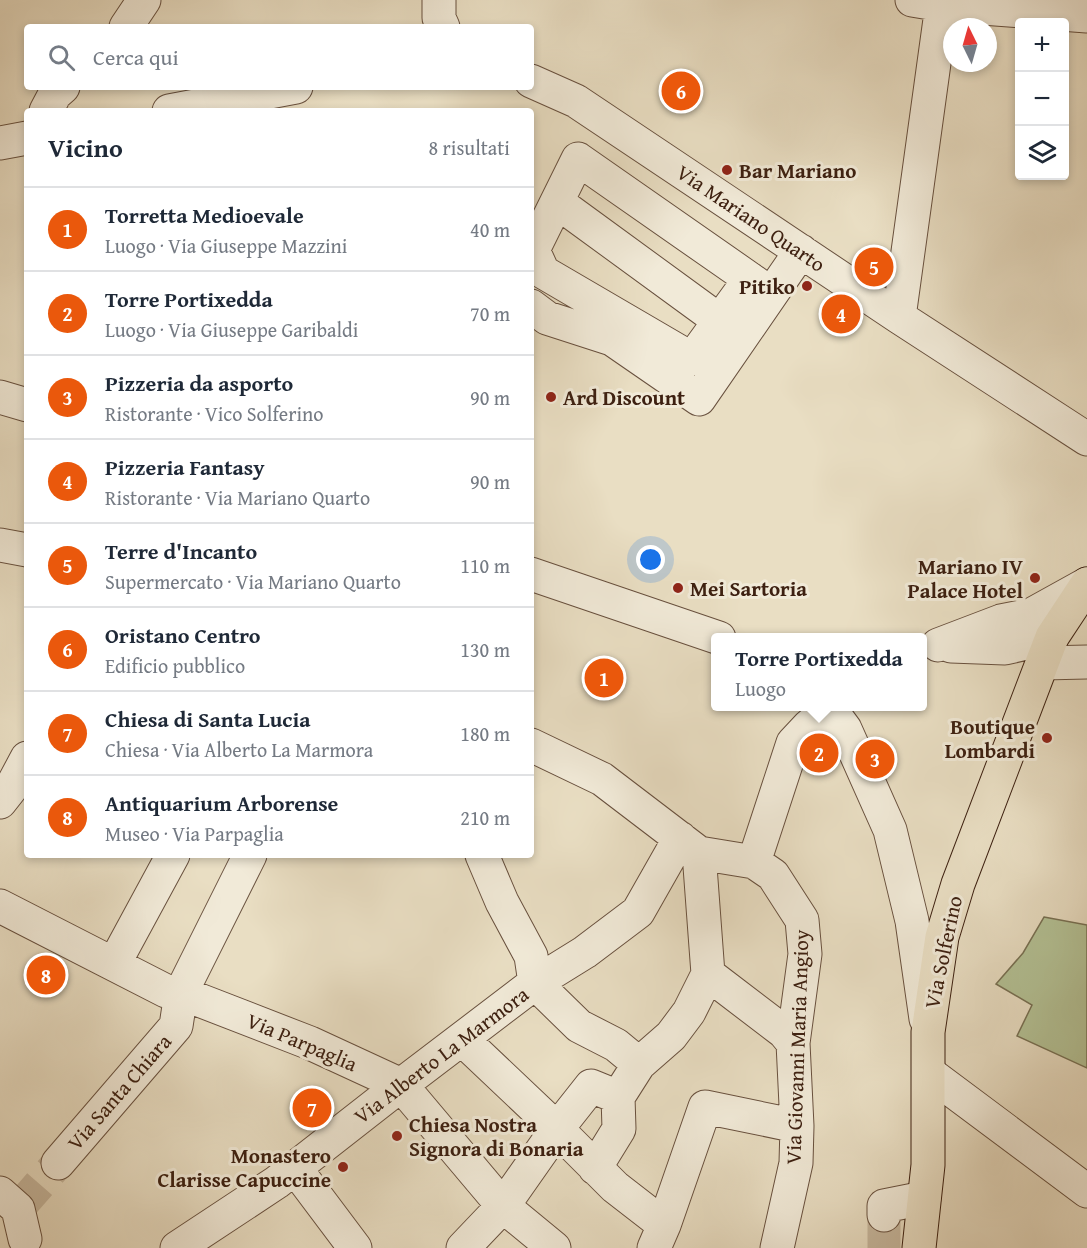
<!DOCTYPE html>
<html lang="it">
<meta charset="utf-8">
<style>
:root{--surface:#fff;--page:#f6f6f7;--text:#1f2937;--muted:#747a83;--line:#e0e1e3;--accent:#ea580c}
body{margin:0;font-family:"Gentium Book Plus",serif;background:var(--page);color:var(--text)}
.controls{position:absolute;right:18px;top:18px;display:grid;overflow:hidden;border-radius:6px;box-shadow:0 3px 9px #0003}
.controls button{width:54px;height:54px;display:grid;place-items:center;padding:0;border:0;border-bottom:2px solid var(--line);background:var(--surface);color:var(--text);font:30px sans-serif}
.compass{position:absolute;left:943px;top:18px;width:54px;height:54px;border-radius:50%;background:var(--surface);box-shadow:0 3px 9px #0003;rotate:355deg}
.you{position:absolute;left:651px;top:560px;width:21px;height:21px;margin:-15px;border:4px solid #fff;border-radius:50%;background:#1a73e8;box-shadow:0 0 0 9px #1a73e833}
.badge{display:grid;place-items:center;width:39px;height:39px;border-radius:50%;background:var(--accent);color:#fff;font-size:20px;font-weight:700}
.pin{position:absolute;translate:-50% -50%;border:3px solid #fff;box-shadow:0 2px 6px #0006}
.popup{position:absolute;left:711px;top:633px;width:216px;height:78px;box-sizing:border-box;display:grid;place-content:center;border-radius:6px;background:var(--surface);filter:drop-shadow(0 2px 4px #0005);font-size:20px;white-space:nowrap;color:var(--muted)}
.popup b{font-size:22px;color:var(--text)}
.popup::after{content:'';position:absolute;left:50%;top:100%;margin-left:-12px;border:12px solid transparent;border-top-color:var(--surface)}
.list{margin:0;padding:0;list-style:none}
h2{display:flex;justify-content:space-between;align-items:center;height:78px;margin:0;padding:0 24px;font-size:26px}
h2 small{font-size:20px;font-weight:400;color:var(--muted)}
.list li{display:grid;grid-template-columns:39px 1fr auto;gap:18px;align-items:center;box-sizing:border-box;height:84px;padding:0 24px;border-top:2px solid var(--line)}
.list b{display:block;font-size:22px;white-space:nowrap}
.list p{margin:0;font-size:20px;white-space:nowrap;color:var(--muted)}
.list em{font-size:20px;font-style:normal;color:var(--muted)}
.icon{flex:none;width:33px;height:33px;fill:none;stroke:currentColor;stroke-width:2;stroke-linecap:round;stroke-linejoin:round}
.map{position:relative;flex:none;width:1087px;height:1248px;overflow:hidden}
.search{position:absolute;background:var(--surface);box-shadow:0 3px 9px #0003;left:24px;top:24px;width:510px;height:66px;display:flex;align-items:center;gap:15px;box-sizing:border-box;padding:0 21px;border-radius:6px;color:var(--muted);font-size:22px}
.panel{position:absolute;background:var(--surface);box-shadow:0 3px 9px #0003;left:24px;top:108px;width:510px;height:750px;border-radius:6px}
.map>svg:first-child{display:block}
.green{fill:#b4c296;stroke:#787154;stroke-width:1.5}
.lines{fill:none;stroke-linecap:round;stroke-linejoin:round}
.minor-tunnel{stroke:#c7b89f;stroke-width:33;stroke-dasharray:33 16;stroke-linecap:butt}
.minor-casing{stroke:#68503e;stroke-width:35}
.major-casing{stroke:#3d2011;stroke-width:35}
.minor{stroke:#f1ead8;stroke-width:33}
.major{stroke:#e9dec3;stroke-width:33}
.poi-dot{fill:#8f2418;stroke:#f1ead8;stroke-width:2}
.labels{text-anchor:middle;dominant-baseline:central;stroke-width:6;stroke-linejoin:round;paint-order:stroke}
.poi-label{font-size:21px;font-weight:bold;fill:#3d2011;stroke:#f1ead8;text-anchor:start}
.street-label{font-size:21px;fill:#3d2011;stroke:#f1ead8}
</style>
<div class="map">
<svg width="1087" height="1248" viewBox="0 0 1087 1248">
<rect width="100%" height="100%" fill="#e9dec3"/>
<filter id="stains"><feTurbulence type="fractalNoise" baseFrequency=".00333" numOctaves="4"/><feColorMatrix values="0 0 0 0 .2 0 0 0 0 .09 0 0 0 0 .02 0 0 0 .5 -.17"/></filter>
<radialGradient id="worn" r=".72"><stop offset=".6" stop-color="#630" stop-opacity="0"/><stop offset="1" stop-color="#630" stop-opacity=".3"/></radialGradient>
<!-- green -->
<path class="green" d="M1044 917 1087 925V1068L1017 1036 1032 1005 996 984 1023 953Z"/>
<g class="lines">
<!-- minor-tunnel -->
<path class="minor-tunnel" d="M18 1209 58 1163
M884 1248V1215"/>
<!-- minor casing -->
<g class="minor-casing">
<path id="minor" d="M439 0V18L443 27
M912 0 942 5 1087 16
M126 27 144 0
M531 81 576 101 899 317 1087 439
M46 111 55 94 63 87
M169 111 296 87
M0 143 27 138
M557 202 720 321
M750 279 692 359 543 272 533 250 578 159 750 279 771 294
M531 306 547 318 612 339 699 399 801 251
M899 317 942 5
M0 397 27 405
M0 545 27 550
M531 574 719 638
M938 645 1001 621 1031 615 1087 584
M951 646 1005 648 1052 637
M1043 663 1087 662
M828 706 845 729 890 830 912 921 926 1019
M531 745 602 779 699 853 754 862 793 743 808 727 833 706
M0 802 11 788 27 758
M482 855 502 902 531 956 535 983 579 1026 616 1045 639 1064
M754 862 773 875 802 920 805 954 793 1043 797 1126 796 1163 777 1248
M0 906 166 991 181 993 310 1043 401 1085 503 1206 554 1248
M114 964 173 855
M708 974 784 1032 793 1043
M462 1039 557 1129 615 1187 664 1225
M929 1073 1087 1191
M58 1163 176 1026 181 993 250 855
M295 1168 355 1248
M595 1168 619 1129 618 1097
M0 1193 18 1209 25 1239
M884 1215V1206L924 1198
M177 1248 277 1182 401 1085 535 983 585 952 638 912 680 838
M463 1248 503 1206 557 1129 591 1086 618 1097 639 1064 671 1036 689 1012 708 974 699 853
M654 1248 664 1225 705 1107 797 1126"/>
</g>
<!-- major casing -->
<g class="major-casing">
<path id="major" d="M919 1248 928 1165V1032L942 937 958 884 1052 637 1087 584"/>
</g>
<!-- minor -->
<use href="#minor" class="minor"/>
<!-- major -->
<use href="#major" class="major"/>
</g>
<!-- markers -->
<g class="poi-dot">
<circle cx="727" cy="170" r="6"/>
<circle cx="807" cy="286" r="6"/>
<circle cx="551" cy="397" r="6"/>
<circle cx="1035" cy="578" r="6"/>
<circle cx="678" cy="588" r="6"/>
<circle cx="1047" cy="738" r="6"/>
<circle cx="397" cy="1136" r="6"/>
<circle cx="343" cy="1167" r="6"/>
</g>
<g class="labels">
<!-- poi labels -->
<g class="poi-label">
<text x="739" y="170">Bar Mariano</text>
<text x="795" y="286" text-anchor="end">Pitiko</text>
<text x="563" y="397">Ard Discount</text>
<text x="1023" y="566" text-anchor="end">Mariano IV<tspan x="1023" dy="24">Palace Hotel</tspan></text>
<text x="690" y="588">Mei Sartoria</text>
<text x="1035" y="726" text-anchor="end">Boutique<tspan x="1035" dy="24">Lombardi</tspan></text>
<text x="409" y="1124">Chiesa Nostra<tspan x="409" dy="24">Signora di Bonaria</tspan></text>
<text x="331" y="1155" text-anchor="end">Monastero<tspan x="331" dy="24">Clarisse Capuccine</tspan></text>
</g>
<!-- street labels -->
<g class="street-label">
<text transform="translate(751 218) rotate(34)">Via Mariano Quarto</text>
<text transform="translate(943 952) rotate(-78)">Via Solferino</text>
<text transform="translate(302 1042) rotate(23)">Via Parpaglia</text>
<text transform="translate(797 1047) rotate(-88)">Via Giovanni Maria Angioy</text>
<text transform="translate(441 1055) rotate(-37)">Via Alberto La Marmora</text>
<text transform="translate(119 1092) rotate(-49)">Via Santa Chiara</text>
</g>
</g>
<rect width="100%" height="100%" filter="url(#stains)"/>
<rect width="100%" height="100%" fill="url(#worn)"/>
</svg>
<div class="controls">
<button>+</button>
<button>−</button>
<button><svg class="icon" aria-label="layers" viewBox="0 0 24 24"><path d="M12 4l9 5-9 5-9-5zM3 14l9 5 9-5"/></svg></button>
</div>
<svg class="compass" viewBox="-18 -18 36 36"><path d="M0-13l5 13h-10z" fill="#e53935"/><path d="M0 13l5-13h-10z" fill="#747a83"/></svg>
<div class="you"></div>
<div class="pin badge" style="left:604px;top:678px">1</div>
<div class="pin badge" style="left:819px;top:753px">2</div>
<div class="popup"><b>Torre Portixedda</b>Luogo</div>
<div class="pin badge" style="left:875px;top:759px">3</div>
<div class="pin badge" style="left:841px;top:314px">4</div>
<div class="pin badge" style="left:874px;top:267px">5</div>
<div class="pin badge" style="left:681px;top:91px">6</div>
<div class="pin badge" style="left:312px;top:1108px">7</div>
<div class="pin badge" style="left:46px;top:975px">8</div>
<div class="search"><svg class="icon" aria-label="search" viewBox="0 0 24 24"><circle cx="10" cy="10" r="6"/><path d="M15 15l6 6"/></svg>Cerca qui</div>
<section class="panel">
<h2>Vicino<small>8 risultati</small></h2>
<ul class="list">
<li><span class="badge">1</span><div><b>Torretta Medioevale</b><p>Luogo · Via Giuseppe Mazzini</p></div><em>40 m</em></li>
<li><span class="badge">2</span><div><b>Torre Portixedda</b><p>Luogo · Via Giuseppe Garibaldi</p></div><em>70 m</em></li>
<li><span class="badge">3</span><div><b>Pizzeria da asporto</b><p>Ristorante · Vico Solferino</p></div><em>90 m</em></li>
<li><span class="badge">4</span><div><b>Pizzeria Fantasy</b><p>Ristorante · Via Mariano Quarto</p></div><em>90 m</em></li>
<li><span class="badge">5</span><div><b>Terre d'Incanto</b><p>Supermercato · Via Mariano Quarto</p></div><em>110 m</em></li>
<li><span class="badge">6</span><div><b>Oristano Centro</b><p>Edificio pubblico</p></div><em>130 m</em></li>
<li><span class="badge">7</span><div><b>Chiesa di Santa Lucia</b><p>Chiesa · Via Alberto La Marmora</p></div><em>180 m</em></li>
<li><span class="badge">8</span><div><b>Antiquarium Arborense</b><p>Museo · Via Parpaglia</p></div><em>210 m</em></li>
</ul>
</section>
</div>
